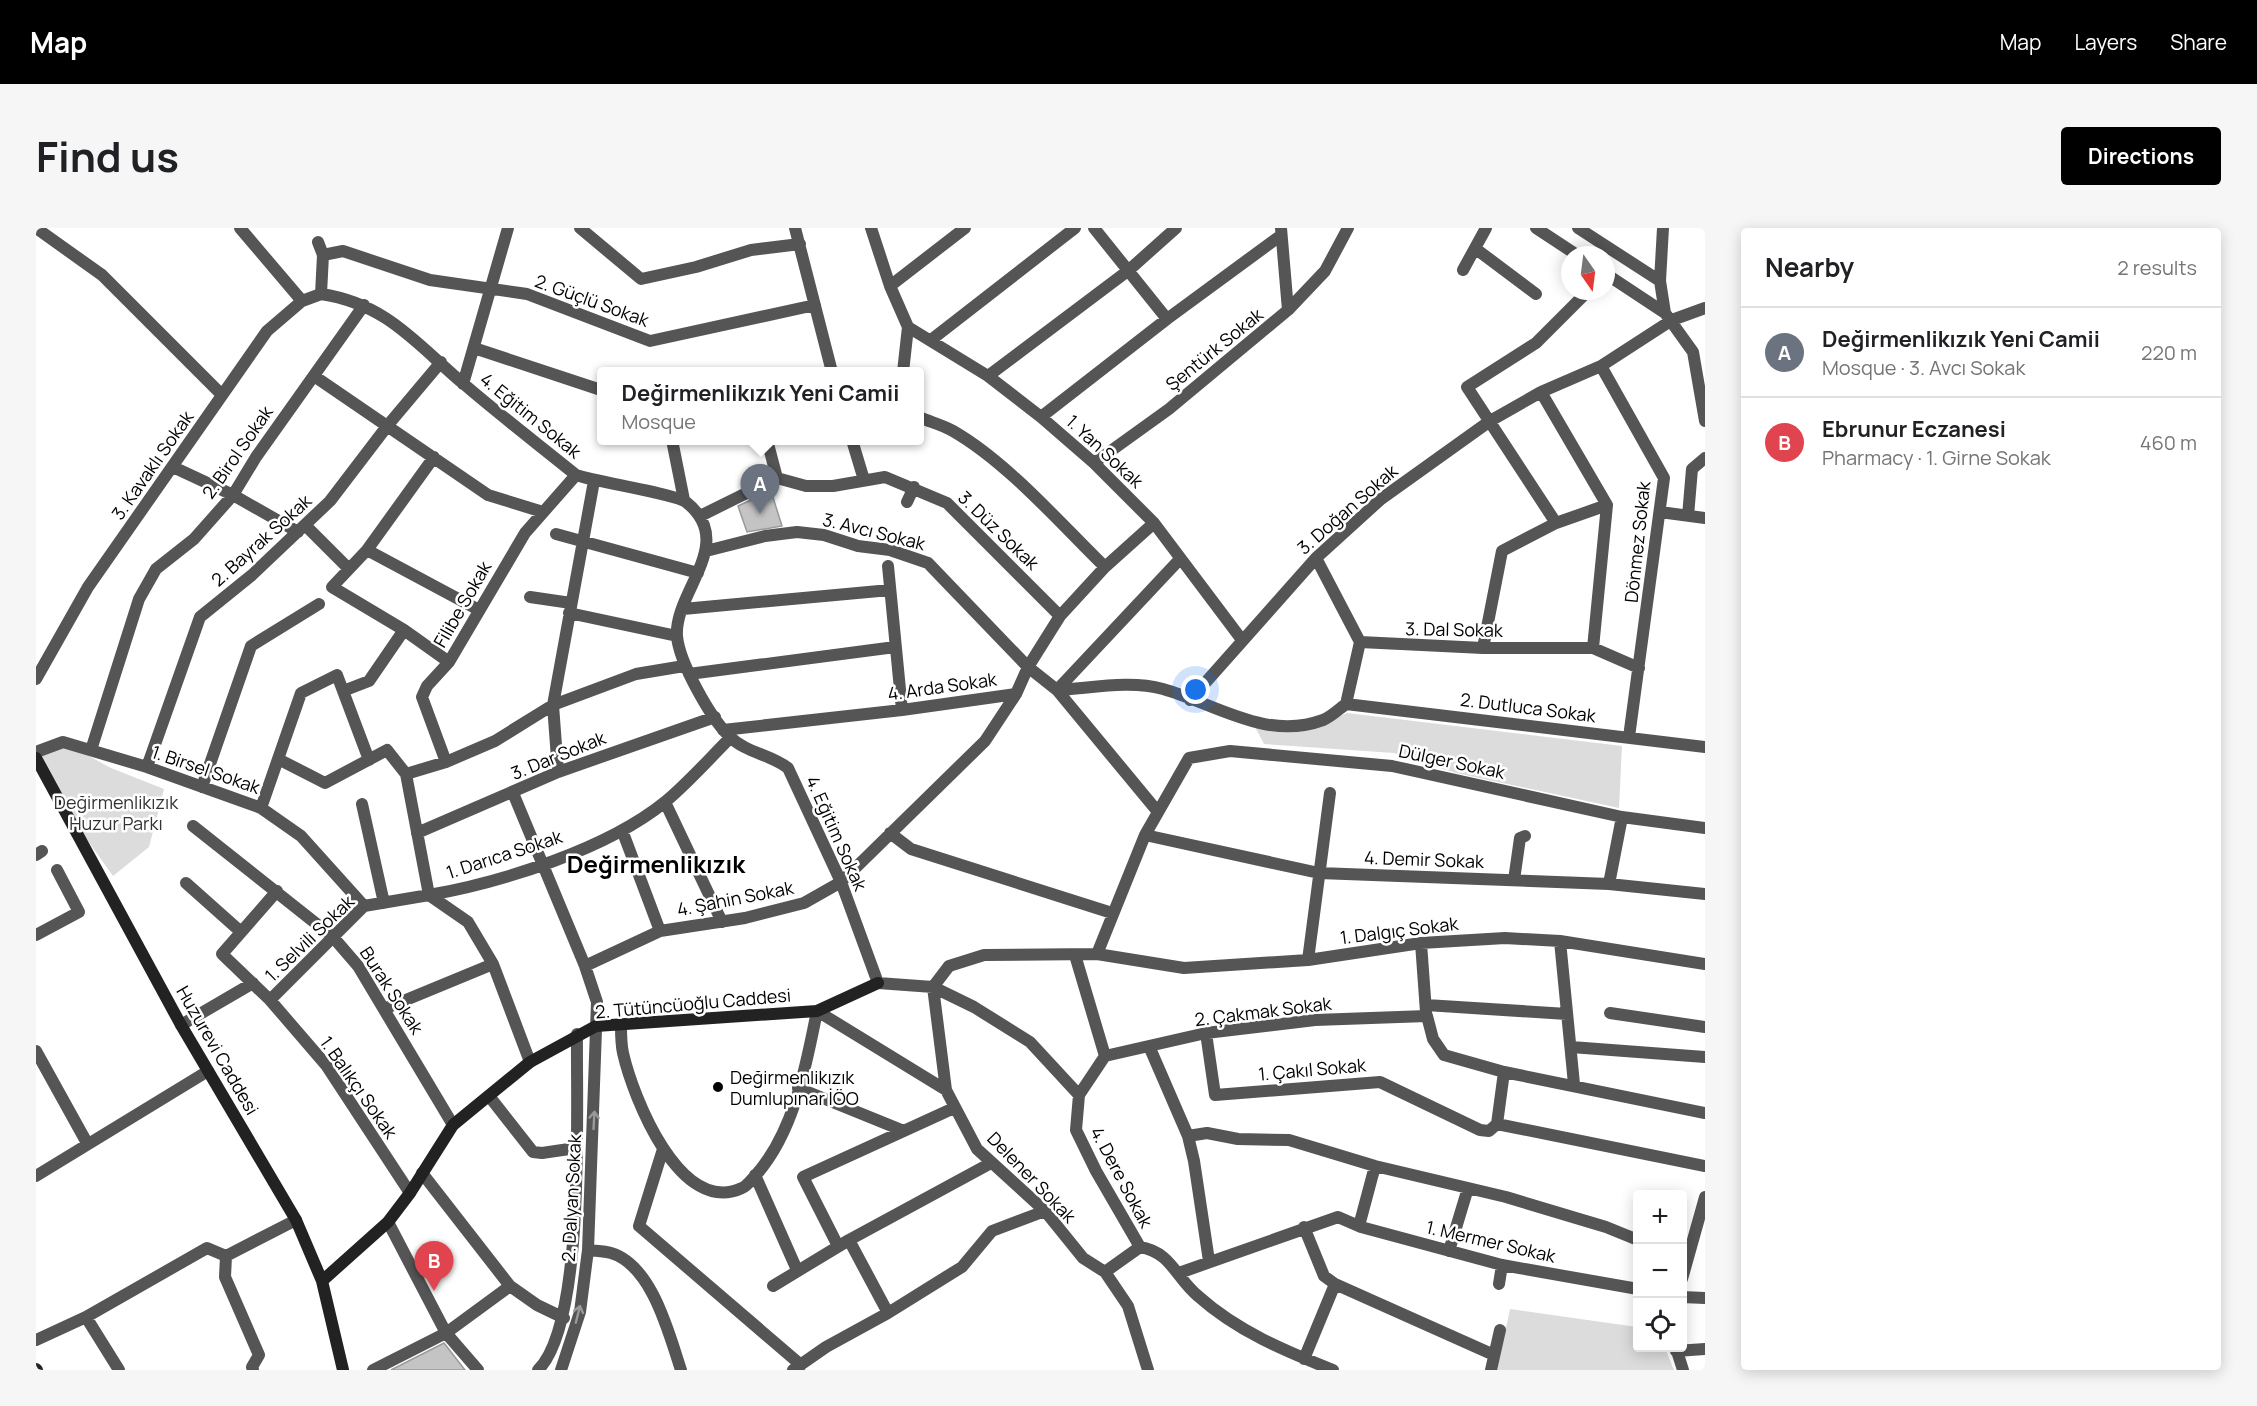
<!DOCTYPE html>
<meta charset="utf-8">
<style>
:root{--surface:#fff;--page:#f6f6f6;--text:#202124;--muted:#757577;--line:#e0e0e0;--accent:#000}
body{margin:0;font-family:Manrope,sans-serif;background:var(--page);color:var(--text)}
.controls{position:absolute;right:18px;bottom:18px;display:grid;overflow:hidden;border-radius:6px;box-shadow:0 3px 15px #0003}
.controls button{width:54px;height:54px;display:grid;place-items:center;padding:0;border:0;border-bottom:2px solid var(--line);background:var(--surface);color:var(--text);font:30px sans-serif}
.compass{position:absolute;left:1525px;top:18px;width:54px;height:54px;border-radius:50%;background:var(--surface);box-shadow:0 3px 15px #0003;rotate:166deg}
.you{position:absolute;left:1160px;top:462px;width:21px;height:21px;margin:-15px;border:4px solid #fff;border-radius:50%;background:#1a73e8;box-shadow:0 0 0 9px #1a73e833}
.badge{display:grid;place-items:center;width:39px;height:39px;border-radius:50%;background:var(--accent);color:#fff;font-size:20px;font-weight:700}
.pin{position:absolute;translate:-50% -50px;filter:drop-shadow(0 2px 3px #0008)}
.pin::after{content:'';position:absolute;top:32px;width:21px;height:18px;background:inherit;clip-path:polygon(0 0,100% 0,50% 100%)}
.popup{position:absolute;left:561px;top:139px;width:327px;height:78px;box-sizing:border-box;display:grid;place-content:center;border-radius:6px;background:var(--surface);filter:drop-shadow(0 2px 4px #0005);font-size:20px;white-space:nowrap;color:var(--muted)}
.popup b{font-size:22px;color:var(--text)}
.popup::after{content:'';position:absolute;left:50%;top:100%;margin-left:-12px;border:12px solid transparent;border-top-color:var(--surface)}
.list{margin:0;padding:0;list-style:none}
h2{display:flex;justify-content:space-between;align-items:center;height:78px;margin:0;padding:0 24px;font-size:26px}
h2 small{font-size:20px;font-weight:400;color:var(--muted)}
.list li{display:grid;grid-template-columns:39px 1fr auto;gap:18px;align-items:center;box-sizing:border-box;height:90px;padding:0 24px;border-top:2px solid var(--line)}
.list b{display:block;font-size:22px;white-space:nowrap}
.list p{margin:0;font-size:20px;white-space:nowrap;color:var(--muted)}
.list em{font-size:20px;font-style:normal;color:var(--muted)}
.icon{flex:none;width:33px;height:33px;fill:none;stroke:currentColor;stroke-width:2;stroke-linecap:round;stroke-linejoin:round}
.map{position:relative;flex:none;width:1669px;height:1142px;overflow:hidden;border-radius:6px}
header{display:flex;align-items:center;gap:36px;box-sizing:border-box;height:84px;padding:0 30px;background:var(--accent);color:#fff}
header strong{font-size:28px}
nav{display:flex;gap:33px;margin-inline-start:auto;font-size:21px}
.intro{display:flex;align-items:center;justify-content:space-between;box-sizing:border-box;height:144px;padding:0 36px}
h1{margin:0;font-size:42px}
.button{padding:15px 27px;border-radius:6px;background:var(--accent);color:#fff;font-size:21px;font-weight:700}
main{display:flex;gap:36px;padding:0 36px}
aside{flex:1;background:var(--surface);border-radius:6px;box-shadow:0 3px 15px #0003}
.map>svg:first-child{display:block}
.green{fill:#dcdcdc}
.building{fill:#c4c4c4;stroke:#999;stroke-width:1.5}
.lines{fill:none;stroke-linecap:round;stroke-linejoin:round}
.street{stroke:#555;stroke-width:12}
.secondary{stroke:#222;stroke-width:12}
.oneway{stroke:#999}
.poi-dot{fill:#000;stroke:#fff;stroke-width:2}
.labels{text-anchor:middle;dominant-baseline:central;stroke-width:5;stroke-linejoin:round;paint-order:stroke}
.street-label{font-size:18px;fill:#000;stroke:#fff}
.park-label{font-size:18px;fill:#333;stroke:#fff}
.poi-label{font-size:18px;fill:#000;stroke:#fff;text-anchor:start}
.district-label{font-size:24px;font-weight:bold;fill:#000;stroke:#fff}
</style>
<header>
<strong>Map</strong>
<nav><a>Map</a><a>Layers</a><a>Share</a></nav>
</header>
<div class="intro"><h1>Find us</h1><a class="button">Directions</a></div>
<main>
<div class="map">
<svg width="1669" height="1142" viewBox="0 0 1669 1142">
<rect width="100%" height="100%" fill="#fff"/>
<!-- green -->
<path class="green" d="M1311 485 1586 518 1583 580 1420 545 1358 525 1228 516 1219 499 1282 498Z
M27 514 75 540 128 561 113 619 77 648 22 571 0 524Z
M1474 1081 1601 1099 1602 1120H1629L1638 1142H1461Z"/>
<!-- building -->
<path class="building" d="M735 263 746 298 711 304 702 278Z
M408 1115 429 1142H355Z"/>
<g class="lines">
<!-- street -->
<path class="street" d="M0 0 66 47 186 167
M204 0 266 73
M544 0 605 51 660 39 715 22 764 16
M759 0 796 144
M835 0 854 58 872 99 867 144
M1058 0 1131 91
M1500 0 1541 27
M1542 0 1624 53
M1627 0 1624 53 1629 85 1657 124 1669 193
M282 14 287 27 285 66
M1440 21 1500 66
M287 27 307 23 394 52 491 66 614 113 779 77
M1427 42 1450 0
M1570 46 1629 85
M854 58 929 0
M285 66C352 76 381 117 429 157 465 188 503 217 540 247 561 254 639 266 650 274 702 315 638 363 641 408 643 434 674 489 693 508 710 525 734 526 752 540L805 654 842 755 897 759 938 779 994 814 1043 867
M1252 82 1289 43 1312 0
M872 99 952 148 1005 189 1058 235 1118 295 1206 412
M895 112 1039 0
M438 120 565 162
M1565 138 1628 250 1593 509
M278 148 452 267 507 284
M952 148 1093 42 1140 0
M427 156 472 0
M1505 164 1571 277 1557 420
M883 189C894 194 907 197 917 203 971 234 1024 295 1069 339
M1005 189 1131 91 1244 8
M636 212 648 272
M731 212 741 250
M816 212 828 252
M398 229 331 322 296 359 368 402 413 434
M1058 235 1133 181 1252 82 1245 0
M137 239 197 267 262 304
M871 274 878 259
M1624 284 1669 290
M664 288 741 250 770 258H797L849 249 911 275 1024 388
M1652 288 1656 241 1669 230
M1520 295 1431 159 1500 115 1552 63
M269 297 312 340
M520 306 662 345
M331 322 443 382
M670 323 729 308 761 304 788 307 822 318 854 322 892 335 992 439 1021 462C1056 460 1094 452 1127 461 1180 476 1230 513 1287 492 1295 489 1303 481 1310 476L1324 414
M1280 330 1324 414 1447 420H1557L1603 440
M852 338 866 482
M494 369 535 375
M647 381 854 362
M533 385 641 408
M1447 420 1466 323 1520 295 1571 277
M653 446 859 419
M0 451 52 359 231 103 266 73 285 66
M307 463 333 453 368 402
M1154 472 1280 330 1345 271 1454 193 1505 164 1565 138 1636 92 1669 80
M1310 476 1669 519
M687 502 866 482 980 466
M55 522 103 371 120 341 158 311 197 267 220 229 328 77
M0 524 27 514 111 539 225 580 265 608 328 678
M242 531 289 555 351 522 370 546
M410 534 386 469 391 458 413 434 489 305 540 247
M111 539 164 389 216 347 294 273 352 197 405 134
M522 544 517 477 558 253
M166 559 215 418 283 376
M477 565 549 738
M629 574 686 694
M326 576 348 675
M225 580 265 465 301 447 333 532
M1122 584 1021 462 1144 331
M157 598 297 709 322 738 417 897
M586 602 624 703
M381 605 522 544 679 489
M854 605 875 621 1076 685
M1109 607 1283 645 1573 656 1669 666
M0 627 6 623
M1478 652 1484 610 1489 608
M150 655 205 704
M1573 656 1586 589
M241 663 186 726 234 772 290 837 374 965
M393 667C467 654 571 621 629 574 652 555 673 531 694 510
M393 667 432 694 457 736 494 834
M0 707 43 684 21 642
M1524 713 1538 856
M1385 715 1390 784
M1061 726 1109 607 1153 530 1194 523 1356 538 1586 589 1669 600
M1039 727 1069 828 1043 867 1040 902 1060 943 1104 1019
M1272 732 1294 565
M234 772 328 678 393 667 370 546 410 534 459 513 517 477 600 446 648 438
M1390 777 1531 786
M348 781 457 736
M1574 785 1669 799
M145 797 217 755
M585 798C585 806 585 816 587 825 597 869 644 989 706 960 711 958 715 952 719 948 758 905 770 838 781 783L910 862
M1170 805 1179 867 1344 854 1444 902 1453 903 1461 896 1669 938
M1113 818 1152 908
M1535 819 1669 829
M0 823 51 915
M1069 828 1170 805 1279 792 1391 788 1397 811 1408 827 1468 844 1669 885
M762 860 868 903
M453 868 497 924 506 925 540 920
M1461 896 1468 844
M627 921 603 998 765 1137
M386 945 474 1058 501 1077 528 1090
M719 947 761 1042
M0 948 172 843
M352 994 410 1105 442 1142
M1323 998 1339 938
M813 1012 852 1085
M802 1018 767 949 918 880
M552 1022C559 1023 568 1023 575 1025 616 1037 633 1106 645 1142
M1413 1023 1432 960
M190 1028 189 1049 223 1127 216 1139 217 1142
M1173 1033 1158 933 1152 908 1171 905 1202 911 1253 912 1339 938 1470 969 1570 999 1602 1012
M1069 1044 1104 1019C1135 1024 1140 1050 1162 1068 1201 1103 1249 1123 1297 1142
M1143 1045 1302 989 1325 999 1466 1037 1602 1061
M1646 1051 1669 969
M1299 1056 1458 1127
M1463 1056 1466 1037
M737 1058 813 1012 955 935
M1646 1069 1669 1070
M50 1089 83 1142
M0 1112 50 1089 171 1020 190 1028 260 992
M1640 1120 1647 1142
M1640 1123 1669 1121
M1268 1131 1299 1056 1288 1048 1268 999
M337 1142 410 1105 474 1058
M502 1142C550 1095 540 877 541 806
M525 1142 544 1084 552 1022 561 774 549 738 624 703 709 690 768 675 805 654 949 513 980 466 992 439 1024 388 1069 339 1118 295
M757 1142 790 1119 852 1085 926 1039 956 1003 1009 983
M1112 1142 1092 1078 1069 1044 1047 1030 1009 983 941 921 910 862 897 759 913 738 948 727 1061 726 1148 740 1272 732 1385 715 1469 710 1524 713 1669 736
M1455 1142 1464 1102"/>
<!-- secondary -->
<path class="secondary" d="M0 530 145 797 260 992 286 1053 307 1142
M286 1053 352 994 374 965 417 897 494 834 560 798 781 783 842 755
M0 1141 1 1142"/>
</g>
<!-- one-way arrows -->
<defs><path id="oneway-shaft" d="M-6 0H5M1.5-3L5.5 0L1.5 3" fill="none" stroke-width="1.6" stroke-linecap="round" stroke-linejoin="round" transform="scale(1.5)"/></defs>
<g class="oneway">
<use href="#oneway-shaft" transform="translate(558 892) rotate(-87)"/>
<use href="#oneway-shaft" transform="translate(542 1086) rotate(-76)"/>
</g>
<!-- markers -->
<circle class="poi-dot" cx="682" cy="859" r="6"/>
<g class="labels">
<!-- street labels -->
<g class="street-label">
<text transform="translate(556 72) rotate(20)">2. Güçlü Sokak</text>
<text transform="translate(1178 121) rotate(-39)">Şentürk Sokak</text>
<text transform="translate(495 187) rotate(39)">4. Eğitim Sokak</text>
<text transform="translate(1069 223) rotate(43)">1. Yan Sokak</text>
<text transform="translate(201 224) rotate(-55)">2. Birol Sokak</text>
<text transform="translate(116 237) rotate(-55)">3. Kavaklı Sokak</text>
<text transform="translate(1311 281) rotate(-41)">3. Doğan Sokak</text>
<text transform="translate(963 302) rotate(44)">3. Düz Sokak</text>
<text transform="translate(838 303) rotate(14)">3. Avcı Sokak</text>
<text transform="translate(225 312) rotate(-42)">2. Bayrak Sokak</text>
<text transform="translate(1601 314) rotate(-84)">Dönmez Sokak</text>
<text transform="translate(426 376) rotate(-60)">Filibe Sokak</text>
<text transform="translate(1418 401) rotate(1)">3. Dal Sokak</text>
<text transform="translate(906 458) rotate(-8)">4. Arda Sokak</text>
<text transform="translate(1492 479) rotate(7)">2. Dutluca Sokak</text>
<text transform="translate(522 527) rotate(-22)">3. Dar Sokak</text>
<text transform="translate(1416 533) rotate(12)">Dülger Sokak</text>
<text transform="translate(170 541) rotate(19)">1. Birsel Sokak</text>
<text transform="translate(801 605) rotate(66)">4. Eğitim Sokak</text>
<text transform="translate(468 626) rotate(-18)">1. Darıca Sokak</text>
<text transform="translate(1388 631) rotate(2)">4. Demir Sokak</text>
<text transform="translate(699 670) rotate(-11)">4. Şahin Sokak</text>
<text transform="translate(1363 702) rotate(-7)">1. Dalgıç Sokak</text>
<text transform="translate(273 710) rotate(-44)">1. Selvili Sokak</text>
<text transform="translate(356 762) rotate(57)">Burak Sokak</text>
<text transform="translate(657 775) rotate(-5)">2. Tütüncüoğlu Caddesi</text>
<text transform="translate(1227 783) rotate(-7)">2. Çakmak Sokak</text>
<text transform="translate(182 822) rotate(60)">Huzurevi Caddesi</text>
<text transform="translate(1276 841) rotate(-5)">1. Çakıl Sokak</text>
<text transform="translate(323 859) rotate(55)">1. Balıkçı Sokak</text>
<text transform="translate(996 949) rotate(46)">Delener Sokak</text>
<text transform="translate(1086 949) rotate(62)">4. Dere Sokak</text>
<text transform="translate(535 970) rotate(-87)">2. Dalyan Sokak</text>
<text transform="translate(1455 1013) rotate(13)">1. Mermer Sokak</text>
</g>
<!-- park labels -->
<g class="park-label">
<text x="80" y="574">Değirmenlikızık<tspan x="80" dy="21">Huzur Parkı</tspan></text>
</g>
<!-- poi labels -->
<g class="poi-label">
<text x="694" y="849">Değirmenlikızık<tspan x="694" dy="21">Dumlupınar İÖO</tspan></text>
</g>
<!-- district labels -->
<g class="district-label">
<text x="620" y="635">Değirmenlikızık</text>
</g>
</g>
</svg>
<div class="controls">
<button>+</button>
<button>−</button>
<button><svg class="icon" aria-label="locate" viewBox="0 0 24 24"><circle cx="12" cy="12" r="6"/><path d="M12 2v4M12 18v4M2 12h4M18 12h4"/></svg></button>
</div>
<svg class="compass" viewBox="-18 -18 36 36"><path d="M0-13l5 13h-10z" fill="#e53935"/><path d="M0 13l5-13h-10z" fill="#757577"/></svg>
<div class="you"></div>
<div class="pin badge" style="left:724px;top:286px;background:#6b7280">A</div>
<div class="popup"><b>Değirmenlikızık Yeni Camii</b>Mosque</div>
<div class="pin badge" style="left:398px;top:1063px;background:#e0444e">B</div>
</div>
<aside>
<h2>Nearby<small>2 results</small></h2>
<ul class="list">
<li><span class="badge" style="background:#6b7280">A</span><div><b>Değirmenlikızık Yeni Camii</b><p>Mosque · 3. Avcı Sokak</p></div><em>220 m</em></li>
<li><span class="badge" style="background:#e0444e">B</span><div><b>Ebrunur Eczanesi</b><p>Pharmacy · 1. Girne Sokak</p></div><em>460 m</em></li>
</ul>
</aside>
</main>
